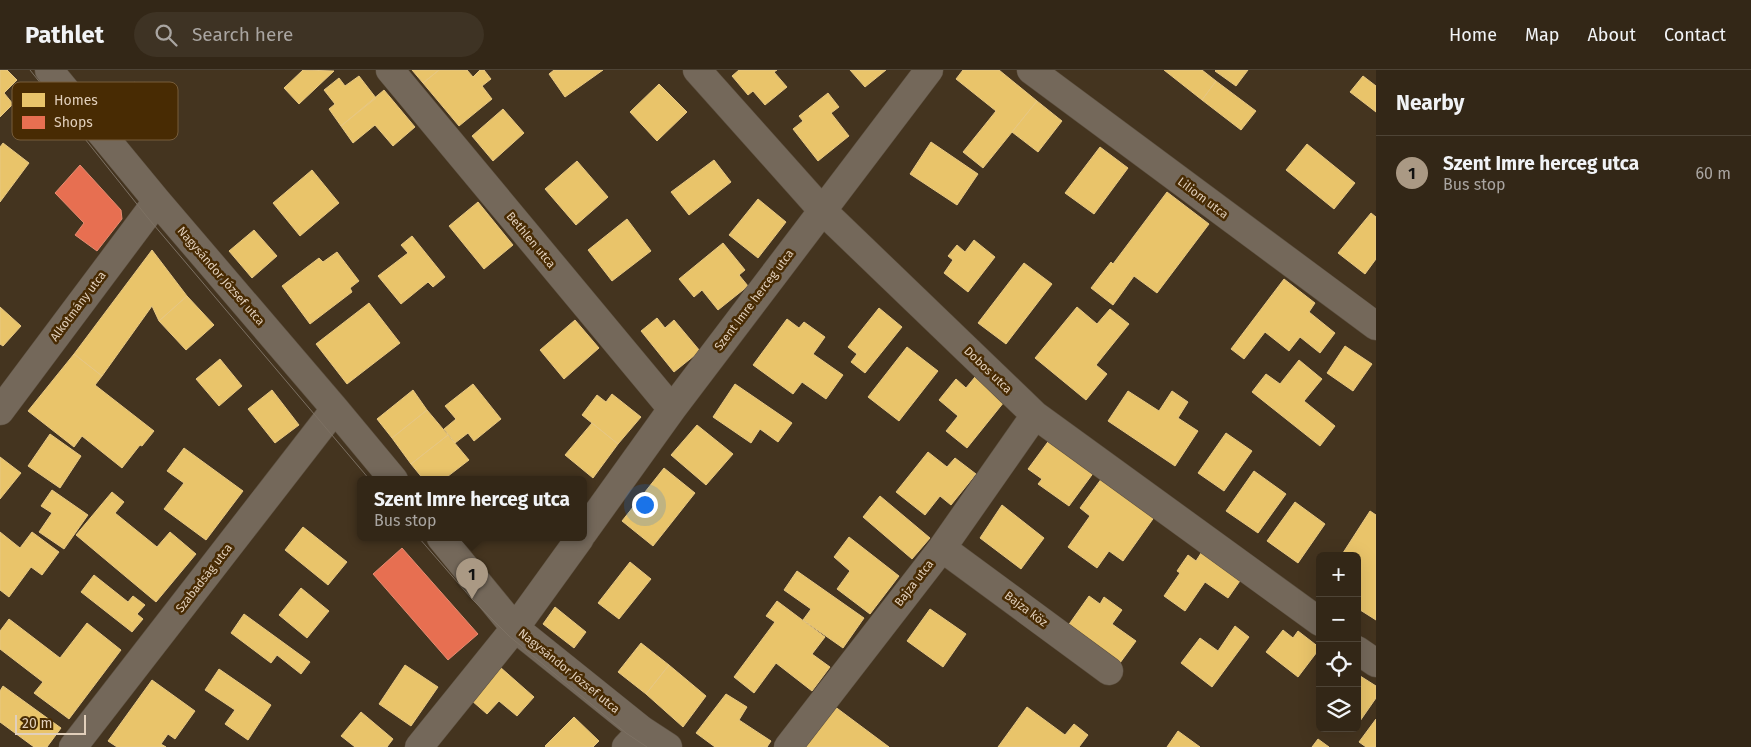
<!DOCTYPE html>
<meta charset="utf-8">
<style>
:root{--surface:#332717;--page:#3e3324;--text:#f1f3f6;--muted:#a9a5a1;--line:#4e4436;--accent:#aa9984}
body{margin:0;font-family:"Fira Sans",sans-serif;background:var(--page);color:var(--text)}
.controls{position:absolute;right:15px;bottom:15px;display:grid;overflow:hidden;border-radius:8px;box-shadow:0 5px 20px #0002}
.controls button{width:45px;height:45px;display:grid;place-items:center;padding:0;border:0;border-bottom:1px solid var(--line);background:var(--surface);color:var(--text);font:25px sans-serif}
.scale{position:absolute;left:15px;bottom:12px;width:71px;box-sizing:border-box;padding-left:5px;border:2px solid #e1cfbb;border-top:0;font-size:14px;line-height:18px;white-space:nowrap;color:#e1cfbb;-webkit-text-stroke:4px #482b03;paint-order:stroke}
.you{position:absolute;left:644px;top:434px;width:18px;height:18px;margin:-12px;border:4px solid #fff;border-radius:50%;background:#1a73e8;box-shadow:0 0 0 8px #1a73e833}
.badge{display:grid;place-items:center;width:32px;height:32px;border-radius:50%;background:var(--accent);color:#111;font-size:16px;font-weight:700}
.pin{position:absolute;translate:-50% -41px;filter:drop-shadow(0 1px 2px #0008)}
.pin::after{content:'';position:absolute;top:26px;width:18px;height:15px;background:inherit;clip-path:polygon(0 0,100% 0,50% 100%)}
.popup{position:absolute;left:357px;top:406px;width:230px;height:65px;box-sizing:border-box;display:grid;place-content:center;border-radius:8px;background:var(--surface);filter:drop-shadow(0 1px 4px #0005);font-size:16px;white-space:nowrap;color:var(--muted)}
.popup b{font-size:19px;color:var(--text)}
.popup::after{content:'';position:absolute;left:50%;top:100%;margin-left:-10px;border:10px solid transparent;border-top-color:var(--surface)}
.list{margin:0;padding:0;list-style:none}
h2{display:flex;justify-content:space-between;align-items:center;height:65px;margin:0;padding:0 20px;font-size:21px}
h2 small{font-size:16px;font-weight:400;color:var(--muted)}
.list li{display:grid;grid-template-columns:32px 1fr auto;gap:15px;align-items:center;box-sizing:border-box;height:75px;padding:0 20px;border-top:1px solid var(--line)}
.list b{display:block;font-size:19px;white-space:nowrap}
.list p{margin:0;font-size:16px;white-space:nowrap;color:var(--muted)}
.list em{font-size:16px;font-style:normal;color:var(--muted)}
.icon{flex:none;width:28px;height:28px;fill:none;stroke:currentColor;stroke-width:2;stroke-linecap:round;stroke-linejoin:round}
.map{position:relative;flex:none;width:1376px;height:677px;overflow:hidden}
header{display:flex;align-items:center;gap:30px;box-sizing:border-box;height:70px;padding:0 25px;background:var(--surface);border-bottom:1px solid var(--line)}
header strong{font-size:24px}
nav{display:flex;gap:28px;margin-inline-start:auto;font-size:18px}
.search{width:350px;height:45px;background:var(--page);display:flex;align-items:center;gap:12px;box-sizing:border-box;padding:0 18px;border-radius:28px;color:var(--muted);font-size:19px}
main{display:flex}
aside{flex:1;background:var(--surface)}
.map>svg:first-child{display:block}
.homes{fill:#e9c46a;stroke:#e7c782}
.shops{fill:#e76f51;stroke:#e58c71}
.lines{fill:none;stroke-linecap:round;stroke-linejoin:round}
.minor-casing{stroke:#5c4f3f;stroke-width:29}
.minor{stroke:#74685a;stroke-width:28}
.tram{stroke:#7d7163;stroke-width:1}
.labels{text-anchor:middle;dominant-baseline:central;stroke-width:5;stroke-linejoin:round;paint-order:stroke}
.street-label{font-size:12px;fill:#e1cfbb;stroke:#482b03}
.key{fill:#482b03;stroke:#765c3a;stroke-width:1}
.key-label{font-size:14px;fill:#e1cfbb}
</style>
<header>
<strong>Pathlet</strong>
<div class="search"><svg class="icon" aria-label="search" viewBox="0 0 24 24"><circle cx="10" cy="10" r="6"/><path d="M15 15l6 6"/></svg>Search here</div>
<nav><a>Home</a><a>Map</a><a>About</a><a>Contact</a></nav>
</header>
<main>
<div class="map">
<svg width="1376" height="677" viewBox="0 0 1376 677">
<rect width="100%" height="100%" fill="#44341f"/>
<!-- homes -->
<path class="homes" d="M0 0H7L17 10 4 23 13 34 0 47Z
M303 0 334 1 299 34 284 18Z
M412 0H439L423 13Z
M439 0H467L473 7 480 0H484L491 9 482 16 492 29 459 56 423 13Z
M554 0H603L565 27 549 4Z
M739 0H777L774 2 787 17 765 35 753 21 748 25 732 6Z
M850 0H886L865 17Z
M963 0H999L1037 31 983 98 963 82 996 41 956 9Z
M1164 0H1202L1216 11 1202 30Z
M1216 0H1248L1236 16 1215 1Z
M359 6 376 28 341 56 329 39 335 34 324 20 339 8 345 16Z
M1363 6 1376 16V42L1350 22Z
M1216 11 1256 41 1241 60 1202 30Z
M135 12 155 37 126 61 106 37Z
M659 14 687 42 657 71 630 42Z
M384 20 415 57 393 76 375 55 353 73 341 56Z
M828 23 839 37 831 43 849 66 818 91 793 59 803 51 799 46Z
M1037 31 1062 51 1038 82 1012 62Z
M503 39 524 63 493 91 472 66Z
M931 72 978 104 957 135 910 104Z
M3 73 29 93 0 132V77Z
M1307 74 1355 113 1334 139 1286 100Z
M1100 77 1128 98 1094 144 1065 123Z
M714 90 731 112 689 145 671 122Z
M577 91 608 127 576 155 545 119Z
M312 100 339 133 300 166 273 133Z
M1167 122 1209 154 1157 223 1134 206 1113 235 1091 218 1111 192 1113 194Z
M758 129 786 152 758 188 729 165Z
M478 132 513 175 484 199 449 156Z
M1371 143 1376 147V189L1365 204 1338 183Z
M627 149 651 181 612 211 588 180Z
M254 160 277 186 252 208 229 181Z
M412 166 445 207 433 217 428 212 401 234 378 206 408 183 401 175Z
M974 170 995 187 968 222 944 203 953 190 948 186 957 175 965 182Z
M723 173 745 200 739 205 748 216 718 240 702 220 694 227 679 209Z
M152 180 187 226 159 251 152 236 102 306 74 284Z
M337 182 359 211 350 218 352 222 310 254 282 216 319 188 323 192Z
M1024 193 1052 214 1006 274 978 253Z
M1284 209 1315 233 1309 242 1335 263 1320 283 1300 267 1289 281 1265 262 1244 289 1231 279Z
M187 226 214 255 186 280 159 251Z
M369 233 400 273 347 314 316 274Z
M0 237 21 256 3 276 0 274Z
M1077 237 1097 254 1110 239 1129 254 1096 295 1107 304 1086 330 1035 288Z
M879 238 902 257 865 303 851 292 857 284 848 277Z
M657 248 665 258 674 250 700 281 674 302 641 261Z
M787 249 799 258 804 252 825 267 813 284 843 305 826 329 802 312 793 324 753 295Z
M575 250 599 278 564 309 540 280Z
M1345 276 1372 294 1353 321 1327 303Z
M907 277 938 301 899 351 868 327Z
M74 284 102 306 95 315 154 361 142 376 140 375 122 398 82 366 74 377 28 341Z
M220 289 242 316 219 336 196 309Z
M1299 290 1322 309 1304 331 1335 356 1320 376 1252 322 1266 304 1280 314Z
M975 307 1004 332 967 378 946 361 958 346 939 330 956 309 966 318Z
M473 314 501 349 474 371 468 363 455 373 444 359 456 349 445 336Z
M735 314 792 353 778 372 760 359 751 373 713 347Z
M272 320 299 355 275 373 248 339Z
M413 320 427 340 392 368 377 349Z
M1128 321 1159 341 1172 321 1188 332 1178 348 1198 361 1175 396 1108 351Z
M612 324 641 347 618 374 582 345 597 325 606 332Z
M427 340 448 365 411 394 392 368Z
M592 353 618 374 593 408 565 385Z
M697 355 733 384 706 415 671 385Z
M1226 363 1252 381 1224 421 1198 403Z
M50 364 81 386 60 418 28 396Z
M448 365 469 390 443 410H424L411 394Z
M1053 365 1097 398 1069 436 1038 414 1042 409 1028 399Z
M184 378 243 421 206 470 164 439 184 413 167 401Z
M928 382 947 397 955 388 976 404 951 435 940 426 925 445 896 422Z
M0 387 21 403 0 429Z
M664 398 695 423 653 476 622 451Z
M1254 401 1286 424 1258 463 1226 441Z
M1102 408 1155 446 1123 491 1109 481 1097 498 1068 477 1090 446 1080 438Z
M52 420 88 445 64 479 39 462 52 443 41 436Z
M112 422 124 432 115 443 157 477 170 462 196 484 156 532 76 465Z
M880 426 930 468 912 489 863 447Z
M1295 432 1325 454 1298 493 1267 471Z
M1002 435 1044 468 1021 499 980 468Z
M1370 441 1376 445V550L1357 538V486H1341Z
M303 457 347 492 328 515 285 480Z
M0 462 20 478 32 462 59 482 42 505 31 497 9 527 0 520Z
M849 467 899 506 870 544 837 519 850 501 834 487Z
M1203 480 1242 508 1228 528 1205 512 1185 541 1164 526 1180 503 1177 501 1188 485 1196 491Z
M630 492 651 509 619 549 598 533Z
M797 501 864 548 843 578 803 550 811 539 784 520Z
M94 505 128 532 133 526 145 535 137 544 143 549 132 562 81 522Z
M301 518 329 541 307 568 279 545Z
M1089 526 1100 534 1104 527 1122 540 1112 554 1136 571 1117 597 1065 560Z
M777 531 825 567 812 584 830 597 812 621 776 593 754 623 734 607 775 552 766 546Z
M555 537 586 562 574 578 543 554Z
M930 539 966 564 943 597 907 571Z
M244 544 310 592 301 604 277 585 271 593 231 563Z
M9 549 60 588 87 553 121 580 69 649 34 623 43 612 0 579V561Z
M1235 556 1249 567 1212 617 1181 593 1200 568 1218 581Z
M1283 560 1293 568 1298 561 1320 578 1298 607 1266 582Z
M641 573 669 595 646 624 618 602Z
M405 595 438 617 411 656 379 634Z
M669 595 706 626 683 657 646 624Z
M500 597 534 627 517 646 499 631 487 644 471 630Z
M219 599 271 635 248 670 225 654 235 640 205 620Z
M1357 604 1376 616V628L1360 651 1357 649Z
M152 610 195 641 175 669 168 664 161 674 166 677H117L108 671Z
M3 616 61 658 47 677H34L0 652V621Z
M726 624 747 637 739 650 771 671 767 677H715L696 663Z
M834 636 889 677H803Z
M1027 637 1065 665 1074 654 1088 665 1079 677H998Z
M361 642 393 669 387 677H355L341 666Z
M574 647 599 671 593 677H546L545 676Z
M1376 649V677H1366L1359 672Z
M1178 661 1200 677H1167Z
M1318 669 1329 677H1312Z"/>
<!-- shops -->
<path class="shops" d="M80 95 121 140 122 149 97 181 75 165 84 153 55 123Z
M402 478 478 564 448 590 373 504Z"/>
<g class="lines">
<!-- minor casing -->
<g class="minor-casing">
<path id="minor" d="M49 0 157 131 335 339 394 410
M390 0 672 339
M697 0 822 140 1035 345 1320 552
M1031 0 1376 256
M0 341 157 131
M583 463 672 339 929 0
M441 468 515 558 642 660 668 677
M942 478 1109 601
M1357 580 1376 593
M73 677 335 339
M419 677 515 558 580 468
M626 677 642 660
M788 677 942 478 1035 345"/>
</g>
<!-- minor -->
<use href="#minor" class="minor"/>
<!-- tram -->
<path class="tram" d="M30 0 148 148 370 410
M419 468 472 529 509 566 626 663 647 677"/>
</g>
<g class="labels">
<!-- street labels -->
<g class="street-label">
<text transform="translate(1203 128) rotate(37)">Liliom utca</text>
<text transform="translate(531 170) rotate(50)">Bethlen utca</text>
<text transform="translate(221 206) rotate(49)">Nagysándor József utca</text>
<text transform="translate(754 230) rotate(-53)">Szent Imre herceg utca</text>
<text transform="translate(78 236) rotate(-53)">Alkotmány utca</text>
<text transform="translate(988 300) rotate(44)">Dobos utca</text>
<text transform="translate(204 508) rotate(-52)">Szabadság utca</text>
<text transform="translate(914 513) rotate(-52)">Bajza utca</text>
<text transform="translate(1026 539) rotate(37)">Bajza köz</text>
<text transform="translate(569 601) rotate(39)">Nagysándor József utca</text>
</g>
</g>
<!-- legend -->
<rect x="12" y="12" width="166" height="58" rx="8" class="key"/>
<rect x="22" y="23" width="23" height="14" fill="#e9c46a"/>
<rect x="22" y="46" width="23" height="13" fill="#e76f51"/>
<g class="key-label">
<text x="54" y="35">Homes</text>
<text x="54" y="57">Shops</text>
</g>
</svg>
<div class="controls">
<button>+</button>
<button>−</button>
<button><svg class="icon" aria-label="locate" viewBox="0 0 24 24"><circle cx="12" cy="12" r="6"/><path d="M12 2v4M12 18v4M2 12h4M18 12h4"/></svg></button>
<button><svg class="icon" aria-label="layers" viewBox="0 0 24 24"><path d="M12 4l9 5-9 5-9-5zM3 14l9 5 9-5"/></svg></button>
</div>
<div class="scale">20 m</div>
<div class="you"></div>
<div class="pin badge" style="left:472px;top:529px">1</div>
<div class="popup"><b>Szent Imre herceg utca</b>Bus stop</div>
</div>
<aside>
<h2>Nearby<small></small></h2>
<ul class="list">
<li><span class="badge">1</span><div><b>Szent Imre herceg utca</b><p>Bus stop</p></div><em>60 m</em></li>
</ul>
</aside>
</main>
